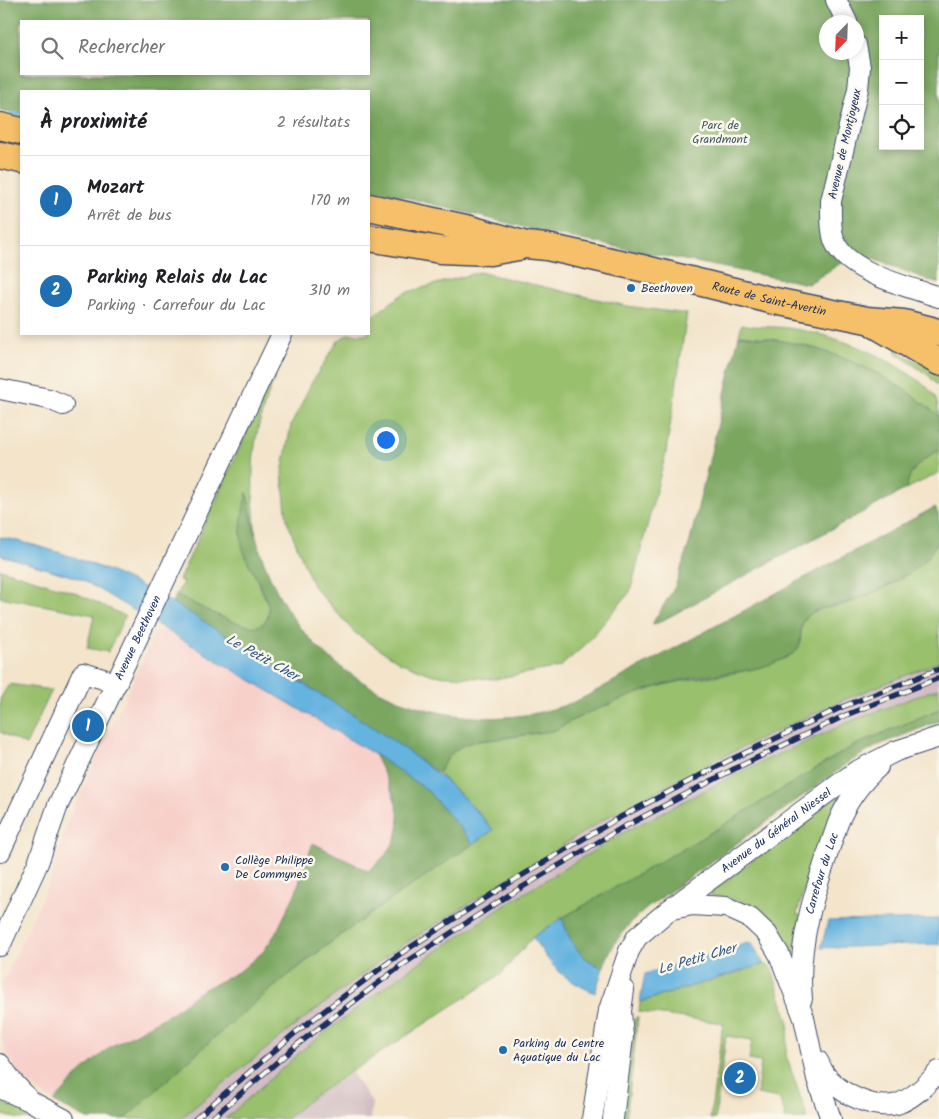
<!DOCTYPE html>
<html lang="fr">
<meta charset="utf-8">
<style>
:root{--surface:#fff;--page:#f2f2f2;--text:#202124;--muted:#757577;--line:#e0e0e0;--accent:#1f6fb2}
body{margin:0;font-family:Kalam,sans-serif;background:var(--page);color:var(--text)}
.controls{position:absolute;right:15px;top:15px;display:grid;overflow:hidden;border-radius:0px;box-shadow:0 2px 8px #0003}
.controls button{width:45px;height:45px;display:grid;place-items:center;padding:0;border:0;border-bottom:1px solid var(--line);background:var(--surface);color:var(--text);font:25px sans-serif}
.compass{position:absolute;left:819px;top:15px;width:45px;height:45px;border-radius:50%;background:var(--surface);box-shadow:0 2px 8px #0003;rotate:203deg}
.you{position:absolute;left:385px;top:439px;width:18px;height:18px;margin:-12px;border:4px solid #fff;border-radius:50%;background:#1a73e8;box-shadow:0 0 0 8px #1a73e833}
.badge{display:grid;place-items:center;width:32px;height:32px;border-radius:50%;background:var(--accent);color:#fff;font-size:16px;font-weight:700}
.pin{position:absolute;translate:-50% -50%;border:2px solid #fff;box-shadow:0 1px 5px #0006}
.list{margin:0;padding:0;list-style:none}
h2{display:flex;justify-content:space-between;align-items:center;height:65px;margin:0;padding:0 20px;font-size:21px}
h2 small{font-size:16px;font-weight:400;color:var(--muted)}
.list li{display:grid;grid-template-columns:32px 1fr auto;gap:15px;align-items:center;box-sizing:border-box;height:90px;padding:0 20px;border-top:1px solid var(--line)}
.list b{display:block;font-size:19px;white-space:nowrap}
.list p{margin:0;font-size:16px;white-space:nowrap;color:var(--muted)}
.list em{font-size:16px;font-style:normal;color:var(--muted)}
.icon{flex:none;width:28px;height:28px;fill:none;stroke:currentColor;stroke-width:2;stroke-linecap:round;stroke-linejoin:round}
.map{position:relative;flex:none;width:939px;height:1119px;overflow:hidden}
.search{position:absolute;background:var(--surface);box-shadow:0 2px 8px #0003;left:20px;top:20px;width:350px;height:55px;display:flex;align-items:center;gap:12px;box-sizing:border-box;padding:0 18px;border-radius:0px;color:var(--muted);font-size:19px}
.panel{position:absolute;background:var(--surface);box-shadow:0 2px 8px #0003;left:20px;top:90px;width:350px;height:245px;border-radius:0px}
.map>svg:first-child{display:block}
.built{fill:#f7d0ca}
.industrial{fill:#d2bec2}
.green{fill:#99c06c;stroke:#5a7865}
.forest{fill:#7aa660;stroke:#4a6a5f;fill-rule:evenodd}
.water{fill:#65b3df;stroke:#40719e}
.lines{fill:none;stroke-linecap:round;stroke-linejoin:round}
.stream{stroke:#65b3df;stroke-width:5}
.minor-casing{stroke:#3b4a6e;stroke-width:22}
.major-casing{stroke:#3b4a6e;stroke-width:29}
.minor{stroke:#fff;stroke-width:20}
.major{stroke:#f6c06b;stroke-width:26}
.rail-casing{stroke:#1b2f5e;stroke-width:5.5}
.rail{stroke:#fbf7ec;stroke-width:4;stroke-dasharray:11;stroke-linecap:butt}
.poi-dot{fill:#1f6fb2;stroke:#fbf7ec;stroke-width:2}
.labels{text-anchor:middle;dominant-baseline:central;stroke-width:5;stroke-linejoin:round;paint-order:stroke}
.park-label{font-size:12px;fill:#415a62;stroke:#fbf7ec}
.street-label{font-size:12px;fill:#1b2f5e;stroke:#fbf7ec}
.poi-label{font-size:12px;fill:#1b2f5e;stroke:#fbf7ec;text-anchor:start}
.water-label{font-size:14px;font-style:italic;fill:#315785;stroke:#fbf7ec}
</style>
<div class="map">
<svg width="939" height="1119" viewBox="0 0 939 1119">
<rect width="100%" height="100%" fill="#fbf7ec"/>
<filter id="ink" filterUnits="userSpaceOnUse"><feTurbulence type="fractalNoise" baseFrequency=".02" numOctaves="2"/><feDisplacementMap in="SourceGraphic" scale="10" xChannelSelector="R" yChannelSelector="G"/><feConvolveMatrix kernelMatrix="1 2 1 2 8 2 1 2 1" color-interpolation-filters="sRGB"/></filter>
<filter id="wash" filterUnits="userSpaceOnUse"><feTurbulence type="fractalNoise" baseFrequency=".0096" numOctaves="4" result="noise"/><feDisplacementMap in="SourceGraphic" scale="20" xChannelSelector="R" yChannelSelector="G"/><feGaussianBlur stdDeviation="1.12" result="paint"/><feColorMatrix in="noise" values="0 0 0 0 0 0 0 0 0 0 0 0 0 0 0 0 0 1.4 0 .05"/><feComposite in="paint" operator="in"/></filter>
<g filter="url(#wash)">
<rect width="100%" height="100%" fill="#f3e4ca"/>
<!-- built -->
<path class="built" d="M157 630H167L374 754 426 789 458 825 183 1028 135 1033 110 1047 80 1073 54 1102 38 1091 25 1079 17 1071 6 1052 0 1032V988L51 879 70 815Z"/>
<!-- industrial -->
<path class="industrial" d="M939 662V688L849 722 736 774 621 834 513 900 404 973 306 1047 225 1119H180L288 1031 393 951 611 815 724 756 841 701Z
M352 1073 372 1103 370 1119H286L314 1096Z"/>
<!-- green -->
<path class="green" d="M479 272 627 306 687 314 666 453 630 592 584 646 560 667 495 679 433 675 399 662 355 633 313 586 287 521 282 473 291 425 312 382 338 341 348 334H369V319L404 293Z
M742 324C759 328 771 326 788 328 831 334 873 350 909 374 918 380 929 387 935 397 938 403 938 409 939 416 879 365 817 342 739 335Z
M895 350 939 372V387L928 375 896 353Z
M271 375 276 376C250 434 250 472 256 535L247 494 241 533 243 547 269 607C269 617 264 628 252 627 233 625 195 604 176 595L183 582 179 580 251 423 262 391Z
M939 450V473L906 489C910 467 922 461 939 450Z
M939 539V662L841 701 724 756 611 815 393 951 288 1031 180 1119H125C185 1063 246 1007 312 957 370 912 432 872 493 830L478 812 438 773C448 758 453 747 473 742 494 739 515 737 537 733 543 732 550 732 555 730 562 727 568 722 575 719 599 708 631 695 657 687 700 674 748 677 789 656 812 644 788 621 819 609 825 607 831 607 837 606 872 597 925 572 939 539Z
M0 569 74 592 125 616 108 652 87 648 94 615 0 597Z
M9 684 52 690 26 745 0 732V699Z
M939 688V709L851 747 717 829 562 918 533 937 501 974 314 1096 286 1119H225L306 1047 404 973 513 900 621 834 736 774 849 722Z
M841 792H843L809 887 805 886 797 914 801 916 794 954 790 955 775 929 763 916 738 902 729 898 712 896 710 893Z
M764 964 771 967 789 1023 786 1055 808 1119H784L785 1113 779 1098 757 1094 761 1062 749 1060 752 1040 726 1036 715 1119H710L723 1023 639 1012 640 1002Z
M636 1017H638L626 1119H622L633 1031 632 1025Z
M0 1101 39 1119H19L0 1114Z"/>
<!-- forest -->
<path class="forest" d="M0 0H939V284L857 253 808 284 551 234 369 188V91H21V114L0 110ZM883 19H920V146H883ZM21 21H369V74H21ZM826 22H856V52H826Z
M739 335C817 342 879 365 939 416V450C922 461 910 467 906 489L654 625 652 624 675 587 690 541Z
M247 492C253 538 268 584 296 622 361 708 481 742 581 699L935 507C939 514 939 520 939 529 939 569 873 594 840 605 833 607 825 607 818 610 788 622 811 642 792 654 764 672 729 672 697 677 683 680 669 683 656 687 631 695 599 708 575 719 568 722 562 727 555 730 550 732 542 732 536 733 515 737 494 739 473 742 453 747 448 758 438 773L352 714 172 604 176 595C197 605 229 623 251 626 267 629 271 613 267 601 261 582 246 565 242 545 239 527 243 510 247 492Z
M939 709V721L879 745 854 759 647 908C626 926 613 941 603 968 577 957 570 942 562 918L717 829 851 747Z
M374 754 426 789 458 825 473 844C418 881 363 917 311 957 246 1008 185 1063 125 1119H87L54 1102 80 1073 110 1047 172 1013 199 992 240 971 263 952 276 933 295 894 313 843 368 871C419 832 396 800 374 754Z"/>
<!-- water -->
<path class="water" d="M0 537C49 547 98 564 143 587 192 612 241 646 289 675 361 720 439 763 493 830L473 844 458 825 426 789 374 754 81 579 0 555Z
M562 918C570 942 577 957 603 968L595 993C563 979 551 967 533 937Z
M939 919V944L821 948 828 921Z
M751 942 764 964 640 1002 645 974Z"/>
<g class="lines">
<!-- stream -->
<path class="stream" d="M13 114 21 116"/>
</g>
</g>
<g filter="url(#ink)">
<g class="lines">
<!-- minor casing -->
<g class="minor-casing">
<g id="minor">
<path d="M836 0 847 22"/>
<path d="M856 45 860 67 858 89 831 201C831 214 830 227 834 240 845 272 909 287 939 297"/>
<path d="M0 389 49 399 63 405"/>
<path d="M0 852 83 673 117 683"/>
<path d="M672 909 692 905 726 907 750 918 767 934 779 954 804 1018 817 1079 831 1119"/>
<path id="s1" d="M0 946 38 863 58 805 282 334"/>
<path id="s2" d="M802 999C796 939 819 879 838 823 847 801 860 783 878 767"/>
<path d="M818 1061C821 1068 824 1075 830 1080 845 1096 876 1110 897 1104 914 1098 928 1084 939 1071"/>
<path d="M0 1064 12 1081 26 1096"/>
<path d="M0 1088 30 1101 64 1119"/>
<path id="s3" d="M592 1119 609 1010 629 951 637 937 670 909 855 772 896 751 939 737"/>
<path d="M613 1119 623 1037 621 1011 624 990"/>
</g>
</g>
<!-- major casing -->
<g class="major-casing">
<g id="major">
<path d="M0 126 21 131"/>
<path d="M0 155 21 160"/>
<path id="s4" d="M369 207 470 229 526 245 547 247 646 269 770 300 867 320 904 323 928 329 939 333"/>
<path d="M369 238 440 250 490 252 518 247"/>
<path d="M876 325 939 362"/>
</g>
</g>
<!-- minor -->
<use href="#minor" class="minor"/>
<!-- major -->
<use href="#major" class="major"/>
<!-- rail casing -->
<g class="rail-casing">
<path id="rail" d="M195 1119 295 1033 397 956 506 885 615 820 728 761 842 707 939 669
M211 1119 298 1044 402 965 509 895 620 829 734 769 846 715 939 678"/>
</g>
<!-- rail -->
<use href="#rail" class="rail"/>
</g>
</g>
<!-- markers -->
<g class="poi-dot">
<circle cx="631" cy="288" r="5"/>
<circle cx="225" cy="867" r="5"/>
<circle cx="503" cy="1050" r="5"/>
</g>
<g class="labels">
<!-- park labels -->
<g class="park-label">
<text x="720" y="125">Parc de<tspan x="720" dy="14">Grandmont</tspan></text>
</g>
<!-- street labels -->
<g class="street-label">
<text transform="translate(845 144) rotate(-77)">Avenue de Montjoyeux</text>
<text stroke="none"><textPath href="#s4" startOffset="411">Route de Saint-Avertin</textPath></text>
<text stroke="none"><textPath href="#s1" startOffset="338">Avenue Beethoven</textPath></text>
<text stroke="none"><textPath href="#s3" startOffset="364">Avenue du Général Niessel</textPath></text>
<text stroke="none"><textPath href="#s2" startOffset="128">Carrefour du Lac</textPath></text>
</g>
<!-- poi labels -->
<g class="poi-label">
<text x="641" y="288">Beethoven</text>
<text x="235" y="860">Collège Philippe<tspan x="235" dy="14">De Commynes</tspan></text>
<text x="513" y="1043">Parking du Centre<tspan x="513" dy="14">Aquatique du Lac</tspan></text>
</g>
<!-- water labels -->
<g class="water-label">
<text transform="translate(262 658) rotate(29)">Le Petit Cher</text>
<text transform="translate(697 959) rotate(-16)">Le Petit Cher</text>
</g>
</g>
</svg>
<div class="controls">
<button>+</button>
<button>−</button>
<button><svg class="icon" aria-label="locate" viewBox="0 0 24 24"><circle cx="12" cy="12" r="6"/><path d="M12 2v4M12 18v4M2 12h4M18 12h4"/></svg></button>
</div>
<svg class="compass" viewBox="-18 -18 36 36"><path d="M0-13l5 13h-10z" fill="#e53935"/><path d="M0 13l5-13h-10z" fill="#757577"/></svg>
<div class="you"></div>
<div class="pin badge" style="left:88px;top:726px">1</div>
<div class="pin badge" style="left:740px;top:1078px">2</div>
<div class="search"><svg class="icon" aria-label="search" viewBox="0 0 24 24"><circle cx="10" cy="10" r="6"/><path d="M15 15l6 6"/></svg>Rechercher</div>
<section class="panel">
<h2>À proximité<small>2 résultats</small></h2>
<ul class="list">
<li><span class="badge">1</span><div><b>Mozart</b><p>Arrêt de bus</p></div><em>170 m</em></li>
<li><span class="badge">2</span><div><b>Parking Relais du Lac</b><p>Parking · Carrefour du Lac</p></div><em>310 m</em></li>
</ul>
</section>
</div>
